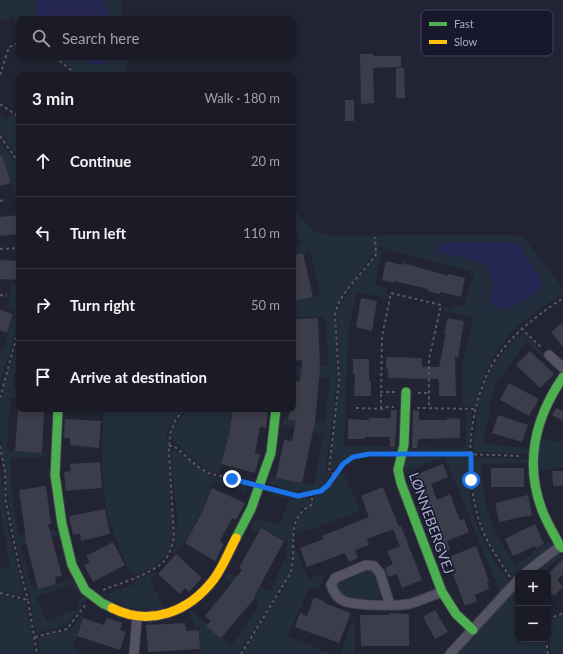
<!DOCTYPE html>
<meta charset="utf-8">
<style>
:root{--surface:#1a1b26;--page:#23242e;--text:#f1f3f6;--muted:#9fa1a7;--line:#383943}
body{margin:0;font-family:Lato,sans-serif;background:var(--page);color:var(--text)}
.controls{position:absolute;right:12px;bottom:12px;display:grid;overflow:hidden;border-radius:8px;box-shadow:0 2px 6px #0003}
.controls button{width:36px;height:36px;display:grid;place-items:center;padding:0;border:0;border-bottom:1px solid var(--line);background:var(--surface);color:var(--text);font:20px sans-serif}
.stop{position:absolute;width:12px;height:12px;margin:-9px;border:3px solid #1a73e8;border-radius:50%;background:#fff}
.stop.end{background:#1a73e8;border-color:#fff;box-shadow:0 1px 4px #0008}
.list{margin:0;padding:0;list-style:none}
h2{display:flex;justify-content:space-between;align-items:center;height:52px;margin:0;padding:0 16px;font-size:17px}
h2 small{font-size:13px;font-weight:400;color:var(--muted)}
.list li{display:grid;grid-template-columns:26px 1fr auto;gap:12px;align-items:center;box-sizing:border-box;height:72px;padding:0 16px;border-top:1px solid var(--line)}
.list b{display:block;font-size:15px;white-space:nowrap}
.list em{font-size:13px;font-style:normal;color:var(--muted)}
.icon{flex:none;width:22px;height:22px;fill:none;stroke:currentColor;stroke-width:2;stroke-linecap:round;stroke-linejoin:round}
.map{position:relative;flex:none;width:563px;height:654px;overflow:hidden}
.search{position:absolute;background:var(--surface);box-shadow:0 2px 6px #0003;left:16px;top:16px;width:280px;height:44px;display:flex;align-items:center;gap:10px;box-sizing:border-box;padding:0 14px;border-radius:8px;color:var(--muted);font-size:15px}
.panel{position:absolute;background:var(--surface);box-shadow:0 2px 6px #0003;left:16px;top:72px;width:280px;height:340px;border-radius:8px}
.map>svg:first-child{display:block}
.green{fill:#232e3c}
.water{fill:#272754}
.building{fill:#3c3d4a}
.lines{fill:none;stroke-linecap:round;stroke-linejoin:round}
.street-casing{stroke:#3e3e4a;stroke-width:11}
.fast-casing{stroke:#3e3e4a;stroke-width:11}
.slow-casing{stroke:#3e3e4a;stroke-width:11}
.path{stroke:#565763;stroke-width:2;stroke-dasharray:3 3;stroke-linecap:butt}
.street{stroke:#545361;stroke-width:9}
.fast{stroke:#4caf50;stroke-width:9}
.slow{stroke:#ffc107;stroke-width:9}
.route{stroke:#1a73e8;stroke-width:5}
.labels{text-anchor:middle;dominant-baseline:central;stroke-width:3;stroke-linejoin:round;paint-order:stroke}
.street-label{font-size:14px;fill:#acabc6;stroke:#17172d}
.key{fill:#17172d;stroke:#44435b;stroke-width:1}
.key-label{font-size:11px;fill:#acabc6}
</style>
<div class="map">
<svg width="563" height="654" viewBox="0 0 563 654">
<rect width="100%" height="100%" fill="#232433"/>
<!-- green -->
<path class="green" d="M0 0H120L122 4 123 19H19V29L17 30 13 17 0 20Z
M59 57H128L126 69 121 75H81L72 69Z
M12 114 19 119V159L0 131V115L8 120Z
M0 141 19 167V210L15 194 0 152Z
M293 209 314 231 337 237 377 235H511L523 237 563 288V293C550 303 535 311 522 322 496 344 482 375 474 407L463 406V362L474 318 443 311 444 307 452 309 453 305 464 307 474 272 387 249 382 247H378L381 251 375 285 386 289V293L388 294 387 298 357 292 348 331 345 433H343L344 446H387L391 448H397V450C391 451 385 450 378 450 359 451 346 456 333 470L330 468 340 382 337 311 359 277 377 255 373 253 335 307 334 311 337 381 326 469 331 473C328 478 325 486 320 489 304 498 284 489 268 483L270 477 312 485 314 484 324 434 283 425 284 418 325 423 330 378 293 375V367L329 365 325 317H294L295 325H293V302L321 295 310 250 293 254V249L302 244 293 223Z
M11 284H19V324L0 381V353L4 346 15 311 7 307 10 295Z
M523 332 546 356 544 359 527 341 524 345 497 382 488 408 490 409 482 443 529 449 528 454 473 452C475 438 475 424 477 411 483 378 499 354 523 332Z
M19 340V358L13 383 15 388H19V398H10L7 450 47 453 46 455 41 457 11 458V487L18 535 56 530 58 536 21 546 32 590 72 580 79 589 75 590 72 584 36 597 47 621 79 608 78 600 85 595 88 598 66 625 36 633 29 594 13 528 7 490 5 467 0 436V404L8 372Z
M104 409H182L171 424 167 435 169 481 172 523 171 542 165 558 151 569 134 574 130 572C121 550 108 526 105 502 101 471 102 440 104 409Z
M187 409H232L229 434 219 473 206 470 181 449 172 438 173 429Z
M466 412H472L469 452 409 450V449H420V447L466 448Z
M539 439 563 442V468L539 470Z
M173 450 177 451 183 456 212 476 247 485 245 492 214 481C203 508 192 534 173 556V551L174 549C175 543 176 536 177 530 178 504 171 478 171 452Z
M407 457H468C467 483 471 508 480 532 487 550 499 567 510 583L500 592 445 457 405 472V462Z
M472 457 527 459V463L482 464C483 480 483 497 488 513 493 532 505 549 515 565L533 554 532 551 551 542 549 548 520 573H518V575L514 578C508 570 501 562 496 553 478 524 472 490 472 457Z
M342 470 360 511 296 535C296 531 296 526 297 522 300 511 311 511 315 496L326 491Z
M0 473H1L8 527 24 596 0 591V568H10L0 507Z
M265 490 294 498H310V502L307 505 302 508 293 522 292 556 291 568 288 576 238 654H201L200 627H195L189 611 191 610 231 646 260 603 240 584 237 587 224 578 227 573 270 591 286 557 287 542 265 529 261 535 251 529 257 518 279 526 289 500 266 492Z
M295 549 308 579 322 575 323 578 320 587 309 589 287 636 331 654H242L289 580 293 569Z
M558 554 563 555V557L553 563 542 573H532L550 558Z
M366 568C376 571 379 584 381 593L378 597C364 601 350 599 337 592L335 584 337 581Z
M156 572 157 575 150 579 164 609C139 610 122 609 101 593L103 591 108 594 135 584V580Z
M515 590 518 593V639H544L547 654H456Z
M0 595 25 601 28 609 35 654H0Z
M85 609 73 648 80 654H40L38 638 70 630Z
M563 614V654H551L548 634V622Z
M355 615V654H340Z"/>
<!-- water -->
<path class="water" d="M38 0H104L111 19H37L36 3Z
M77 57H113L108 63 96 65Z
M440 243H513L518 245 542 281 541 290 508 310H503L491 303 493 279 485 265 472 260 438 252 437 246Z"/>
<!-- building -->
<path class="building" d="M360 54H373V56H401V67L373 68 374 103 361 104Z
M396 68H404L405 98H396Z
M345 100H354V121H345Z
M0 155H2L11 183 0 186Z
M19 215V234L0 236V217Z
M303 253 313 297 294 301 293 296V255Z
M0 260 19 261V280L0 279Z
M386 261 402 265 403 263 448 276V274L465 278 461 297 440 292V294L427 291 428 289 395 281 394 283 382 280Z
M361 298 377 301 372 331 356 327Z
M0 310 13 314 7 333 0 330Z
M318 318 320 369 315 422 302 483 276 478 284 440 292 441 296 420H288L290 409H293V380L300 381 302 360 293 361V319Z
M448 318 464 321 458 358 455 357 456 396H439V382H438V379L388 378V369H386V357L422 358V367H439L446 333H444Z
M563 322V347L551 332Z
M530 351 554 374 540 388 516 365Z
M353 359H369V381H371V396H354L355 374H353Z
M509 383 539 399 529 416 500 400Z
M556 408 563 411V421L552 415Z
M18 409H44L42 453 15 451Z
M233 409H268L266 428 260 427 255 453 260 455 255 473 221 464 229 435Z
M391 410H397L395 447H390V437H365V439H348V419L369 420V418H391Z
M413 410 419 411V420H447V418L460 419V438L418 439 417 448H412Z
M498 415 528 425 522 442 492 433Z
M65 419 101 421 99 448 70 445V438H64Z
M100 462 102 488 66 491 64 472 71 471 70 464Z
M443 464 448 477 431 484 437 500 450 494 460 520 464 519 469 532 447 541 450 549 439 554 435 545 441 543 415 475Z
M491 468H524V487H491Z
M552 471H563V486H553Z
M46 486 51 524H48L62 576 55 577 56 584 38 589 27 546 19 490Z
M383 487 399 527 401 526 422 580 402 588 397 574 388 577 385 568 393 564 387 551 400 546 393 529 397 528 367 539 369 545 355 550 358 558 349 562 345 553 307 567 300 548 324 539 322 536 369 517 361 496Z
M212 488 245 503 236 520 232 518 220 541 224 544 215 561 185 543 200 516Z
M528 495 532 515 499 522 495 503Z
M105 509 110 534 81 541 80 534 73 535 69 516Z
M535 524 544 544 536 548 535 546 513 556 505 539Z
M261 528 284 541 254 597 255 598 221 638 206 626 211 621 205 616 242 570 239 568Z
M113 542 125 565 93 582 84 565 90 562 86 556Z
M476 546 489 581 487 582 489 589 475 595 477 601 465 606 453 574 455 573 449 557Z
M176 554 202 578 189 592 185 588 180 594 158 574Z
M563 559V574L557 580 563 587 554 596 548 591V571L549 573Z
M314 597 324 601V603L351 613 339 643 295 627 300 613 307 616Z
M435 610 448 632 435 639 423 617Z
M389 613 409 614V646H361L360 615H389Z
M83 618 104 625 107 618 122 623 120 630 126 632 120 650 77 636Z
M185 623 186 631 199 630 200 649 148 652 146 625Z"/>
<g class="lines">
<!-- street casing -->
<g class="street-casing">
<path id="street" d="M549 355 563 368
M525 573 560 546
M390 605 380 573 374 566 366 565 335 578 331 585C334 593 337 598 344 601 356 606 397 606 409 604 420 601 431 596 442 592
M134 654 137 617
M450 654 518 580"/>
</g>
<!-- fast casing -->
<g class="fast-casing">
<path id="fast" d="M563 377C535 418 524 462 542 510 547 523 554 534 560 546L563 548
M406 392 404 445 398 470 401 483 442 592 456 614 473 630
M58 409 55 475 62 524 72 565 85 590 102 603 112 608
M236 538 251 509 271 453 276 409"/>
</g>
<!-- slow casing -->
<g class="slow-casing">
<path id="slow" d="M112 608C150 627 189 612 214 579 223 567 229 551 236 538"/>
</g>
<!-- path -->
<path class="path" d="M55 57 77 75
M0 75 9 47 19 43
M0 104 19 117
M0 136 19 163
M0 201 6 199
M0 249 19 248
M0 295 7 296
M521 328 542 348
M395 392H381L382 337 391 293 441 305 429 359V408
M418 393H428
M0 398 19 328
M356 408 381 409 387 407H394
M417 408 476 409
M381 409V392
M0 446 5 472 6 502 19 566 28 600
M169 446H174L197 466 208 473 249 483
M414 454H463L521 456
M334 475 329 469 339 381 335 315C339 292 364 273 376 254L375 237
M271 489 298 496 321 491 328 485 343 464 353 457 369 453H391
M510 577C499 560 488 545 481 526 462 474 467 393 503 349 520 328 541 313 563 298
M103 590C121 583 153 574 165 560 170 554 172 545 174 537L169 453 170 434 175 421 184 409
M0 593 28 600 37 654
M548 619 561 614 563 612
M35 637 67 629 86 604
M546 639 548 654
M241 654 290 574C299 550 283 520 311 505L312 501V494"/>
<!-- street -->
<use href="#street" class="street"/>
<!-- fast -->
<use href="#fast" class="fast"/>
<!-- slow -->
<use href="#slow" class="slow"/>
</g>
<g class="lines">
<!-- route -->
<path class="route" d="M232 479 298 496 321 491 328 485 343 464 353 457 369 454H471V480"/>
</g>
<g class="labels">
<!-- street labels -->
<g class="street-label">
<text transform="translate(432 523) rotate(70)">LØNNEBERGVEJ</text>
</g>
</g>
<!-- legend -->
<rect x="421" y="10" width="132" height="46" rx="6" class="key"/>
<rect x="429" y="22" width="18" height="4" fill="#4caf50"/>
<rect x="429" y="40" width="18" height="4" fill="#ffc107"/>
<g class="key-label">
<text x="454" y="28">Fast</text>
<text x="454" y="46">Slow</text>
</g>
</svg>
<div class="controls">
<button>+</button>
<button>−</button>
</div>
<div class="stop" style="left:471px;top:480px"></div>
<div class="stop end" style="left:232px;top:479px"></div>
<div class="search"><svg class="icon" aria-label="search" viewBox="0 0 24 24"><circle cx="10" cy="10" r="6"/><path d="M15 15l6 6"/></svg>Search here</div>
<section class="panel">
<h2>3 min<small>Walk · 180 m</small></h2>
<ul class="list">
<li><svg class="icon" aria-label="ahead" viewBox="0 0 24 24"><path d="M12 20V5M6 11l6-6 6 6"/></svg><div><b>Continue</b></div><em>20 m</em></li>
<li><svg class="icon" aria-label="left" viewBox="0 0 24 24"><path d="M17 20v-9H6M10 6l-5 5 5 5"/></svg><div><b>Turn left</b></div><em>110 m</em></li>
<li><svg class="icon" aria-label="right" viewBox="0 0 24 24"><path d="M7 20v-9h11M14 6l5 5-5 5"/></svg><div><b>Turn right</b></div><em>50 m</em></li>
<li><svg class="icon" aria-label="arrive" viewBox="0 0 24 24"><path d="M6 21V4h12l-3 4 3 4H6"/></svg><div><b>Arrive at destination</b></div></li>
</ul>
</section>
</div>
